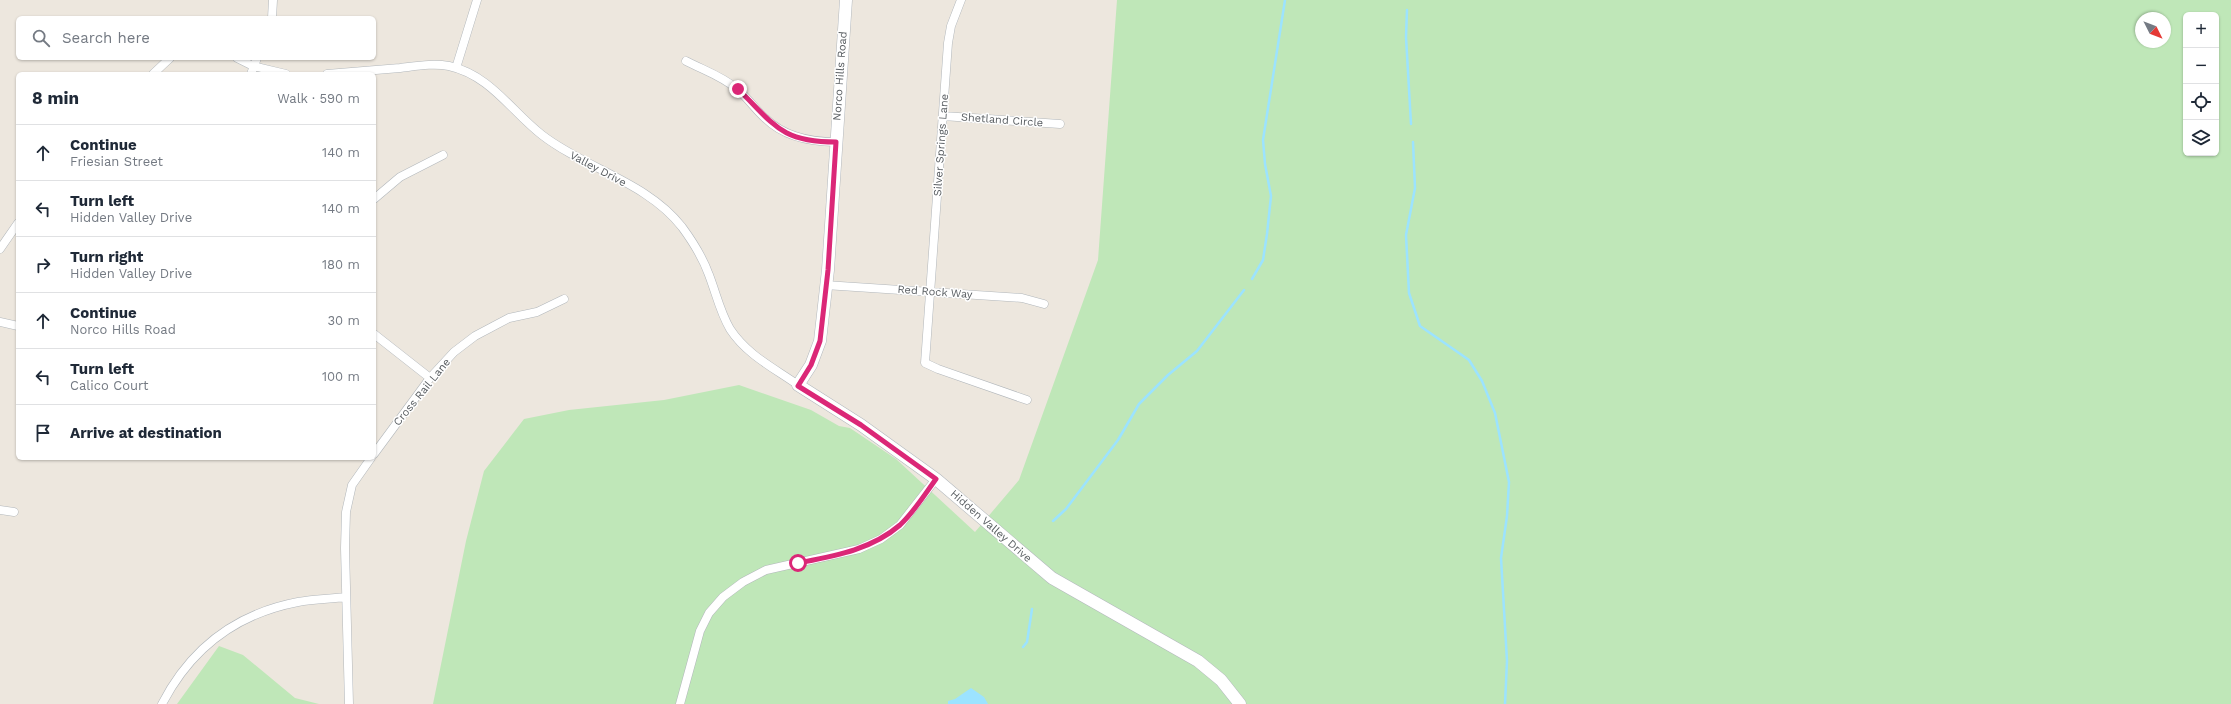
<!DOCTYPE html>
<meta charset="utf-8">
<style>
:root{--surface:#fff;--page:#f6f6f7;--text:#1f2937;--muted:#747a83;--line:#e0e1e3}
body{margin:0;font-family:"Work Sans",sans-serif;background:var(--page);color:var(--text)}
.controls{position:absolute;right:12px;top:12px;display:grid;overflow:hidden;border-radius:6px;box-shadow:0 1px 3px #0004}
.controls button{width:36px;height:36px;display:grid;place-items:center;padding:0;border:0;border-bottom:1px solid var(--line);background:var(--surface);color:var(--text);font:20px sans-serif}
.compass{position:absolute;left:2135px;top:12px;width:36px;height:36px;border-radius:50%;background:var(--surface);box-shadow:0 1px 3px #0004;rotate:132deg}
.stop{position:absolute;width:12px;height:12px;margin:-9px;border:3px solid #db2777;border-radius:50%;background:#fff}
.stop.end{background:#db2777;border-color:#fff;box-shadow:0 1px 4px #0008}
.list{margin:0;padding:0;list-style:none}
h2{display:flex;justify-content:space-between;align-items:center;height:52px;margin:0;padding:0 16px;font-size:17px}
h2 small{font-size:13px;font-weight:400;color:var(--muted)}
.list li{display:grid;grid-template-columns:26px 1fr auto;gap:12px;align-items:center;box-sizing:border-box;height:56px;padding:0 16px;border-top:1px solid var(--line)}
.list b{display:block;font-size:15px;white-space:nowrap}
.list p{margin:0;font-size:13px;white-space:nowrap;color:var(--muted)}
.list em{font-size:13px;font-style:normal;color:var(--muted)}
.icon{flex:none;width:22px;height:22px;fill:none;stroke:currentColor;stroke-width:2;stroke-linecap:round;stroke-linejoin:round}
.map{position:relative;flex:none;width:2231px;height:704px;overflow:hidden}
.search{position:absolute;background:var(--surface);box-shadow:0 1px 3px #0004;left:16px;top:16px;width:360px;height:44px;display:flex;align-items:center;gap:10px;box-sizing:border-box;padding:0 14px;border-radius:6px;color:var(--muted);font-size:15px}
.panel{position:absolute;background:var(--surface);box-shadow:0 1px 3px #0004;left:16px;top:72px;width:360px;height:388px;border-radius:6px}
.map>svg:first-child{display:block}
.green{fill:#bfe7b8;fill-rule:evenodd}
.water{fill:#9ce3ff}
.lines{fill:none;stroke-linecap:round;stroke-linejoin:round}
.stream{stroke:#9ce3ff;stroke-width:2.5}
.street-casing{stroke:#b2b7bb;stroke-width:9}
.secondary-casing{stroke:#b3b8bd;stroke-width:13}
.street{stroke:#fff;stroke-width:8}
.secondary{stroke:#fff;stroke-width:12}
.route{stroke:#db2777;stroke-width:5}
.labels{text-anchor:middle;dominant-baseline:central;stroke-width:3;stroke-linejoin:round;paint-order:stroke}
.street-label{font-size:11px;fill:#585d61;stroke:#fff}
</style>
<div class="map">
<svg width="2231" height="704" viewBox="0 0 2231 704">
<rect width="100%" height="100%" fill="#ede7de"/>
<!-- green -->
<path class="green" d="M1117 0H2231V704H433L466 541 484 471 524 419 569 410 664 400 739 385 811 410 839 426 850 428 896 459 975 532 1019 480 1098 260ZM2186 15H2216V153H2186ZM2141 18H2165V42H2141Z
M219 646 243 655 295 698 319 704H177Z"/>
<!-- water -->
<path class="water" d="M971 688 984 697 988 704H948V701L955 699Z"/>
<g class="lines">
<!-- stream -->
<path class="stream" d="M1407 10 1406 37 1411 124
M1413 142 1415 188 1406 235 1409 293 1420 326 1469 360 1482 381 1495 413 1509 482 1507 516 1501 558 1507 661 1505 704
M1252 279 1263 260 1267 234 1271 196 1265 164 1263 140 1285 0
M1053 521 1066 509 1118 440 1139 404 1168 375 1197 351 1244 290
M1023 647 1027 642 1032 609"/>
<!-- street casing -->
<g class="street-casing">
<path id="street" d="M961 0 951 26 948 43 925 363 938 369 1027 400
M272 18 273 0
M237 58 253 66 286 74
M686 61C703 70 722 76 737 89 748 98 755 109 765 118 784 137 810 142 836 142
M456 68 477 0
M153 74 170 58
M251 74 257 58
M327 74C351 72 376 70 400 68 417 66 433 63 449 66 490 75 511 111 542 135 586 169 647 182 682 227 693 242 703 258 709 275 716 293 720 312 730 329 747 355 774 368 798 385
M943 116 1060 124
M374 199 400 177 443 155
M0 249 18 223
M825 285 1022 298 1044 304
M0 322 18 326
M374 334 430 378
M374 454 430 378 454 352 475 336 509 318 537 312 564 299
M0 510 14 512
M162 704C191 648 235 614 298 602 314 599 330 599 346 597
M349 704 345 548 346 512 352 485 371 458
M680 704 700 631 709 613 723 597 743 582 766 570 859 549 881 539 900 525 936 479"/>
</g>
<!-- secondary casing -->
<g class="secondary-casing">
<path id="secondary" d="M846 0 828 270 820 341 811 365 798 385 861 425 936 479 1052 578 1198 661 1221 680 1240 704"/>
</g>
<!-- street -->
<use href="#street" class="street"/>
<!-- secondary -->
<use href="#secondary" class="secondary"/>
</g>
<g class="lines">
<!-- route -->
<path class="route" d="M738 89C774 124 780 142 836 142L828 270 820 341 811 365 798 386 861 425 936 479C925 494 914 512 900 525 871 550 834 556 798 563"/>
</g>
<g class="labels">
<!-- street labels -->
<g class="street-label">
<text transform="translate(840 76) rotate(-86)">Norco Hills Road</text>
<text transform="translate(1002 120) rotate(4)">Shetland Circle</text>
<text transform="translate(941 145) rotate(-86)">Silver Springs Lane</text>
<text transform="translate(598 169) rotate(28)">Valley Drive</text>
<text transform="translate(935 292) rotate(4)">Red Rock Way</text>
<text transform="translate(422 392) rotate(-51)">Cross Rail Lane</text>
<text transform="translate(991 526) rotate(41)">Hidden Valley Drive</text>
</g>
</g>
</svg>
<div class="controls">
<button>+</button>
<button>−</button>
<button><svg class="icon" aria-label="locate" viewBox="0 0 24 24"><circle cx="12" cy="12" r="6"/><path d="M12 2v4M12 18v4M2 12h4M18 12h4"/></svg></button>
<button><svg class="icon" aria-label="layers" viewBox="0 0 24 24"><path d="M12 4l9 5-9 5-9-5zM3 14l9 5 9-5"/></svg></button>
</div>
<svg class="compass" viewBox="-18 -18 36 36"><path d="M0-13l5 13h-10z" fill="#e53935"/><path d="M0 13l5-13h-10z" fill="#747a83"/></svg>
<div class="stop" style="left:798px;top:563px"></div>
<div class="stop end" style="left:738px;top:89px"></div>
<div class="search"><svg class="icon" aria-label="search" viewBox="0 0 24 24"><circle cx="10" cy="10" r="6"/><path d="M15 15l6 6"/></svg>Search here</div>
<section class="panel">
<h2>8 min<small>Walk · 590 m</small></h2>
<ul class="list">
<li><svg class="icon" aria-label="ahead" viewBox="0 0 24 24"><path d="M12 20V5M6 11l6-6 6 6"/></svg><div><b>Continue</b><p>Friesian Street</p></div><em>140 m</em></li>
<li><svg class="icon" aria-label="left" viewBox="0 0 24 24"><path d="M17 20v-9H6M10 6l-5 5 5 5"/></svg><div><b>Turn left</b><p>Hidden Valley Drive</p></div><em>140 m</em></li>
<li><svg class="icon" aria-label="right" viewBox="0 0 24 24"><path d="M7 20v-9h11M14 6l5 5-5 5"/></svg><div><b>Turn right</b><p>Hidden Valley Drive</p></div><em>180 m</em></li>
<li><svg class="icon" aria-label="ahead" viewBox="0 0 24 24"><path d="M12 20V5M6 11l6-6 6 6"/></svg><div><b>Continue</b><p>Norco Hills Road</p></div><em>30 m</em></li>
<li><svg class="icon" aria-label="left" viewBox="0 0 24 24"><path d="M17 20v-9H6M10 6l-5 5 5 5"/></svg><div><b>Turn left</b><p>Calico Court</p></div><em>100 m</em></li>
<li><svg class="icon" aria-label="arrive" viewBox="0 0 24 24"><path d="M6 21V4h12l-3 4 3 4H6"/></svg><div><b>Arrive at destination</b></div></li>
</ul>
</section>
</div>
